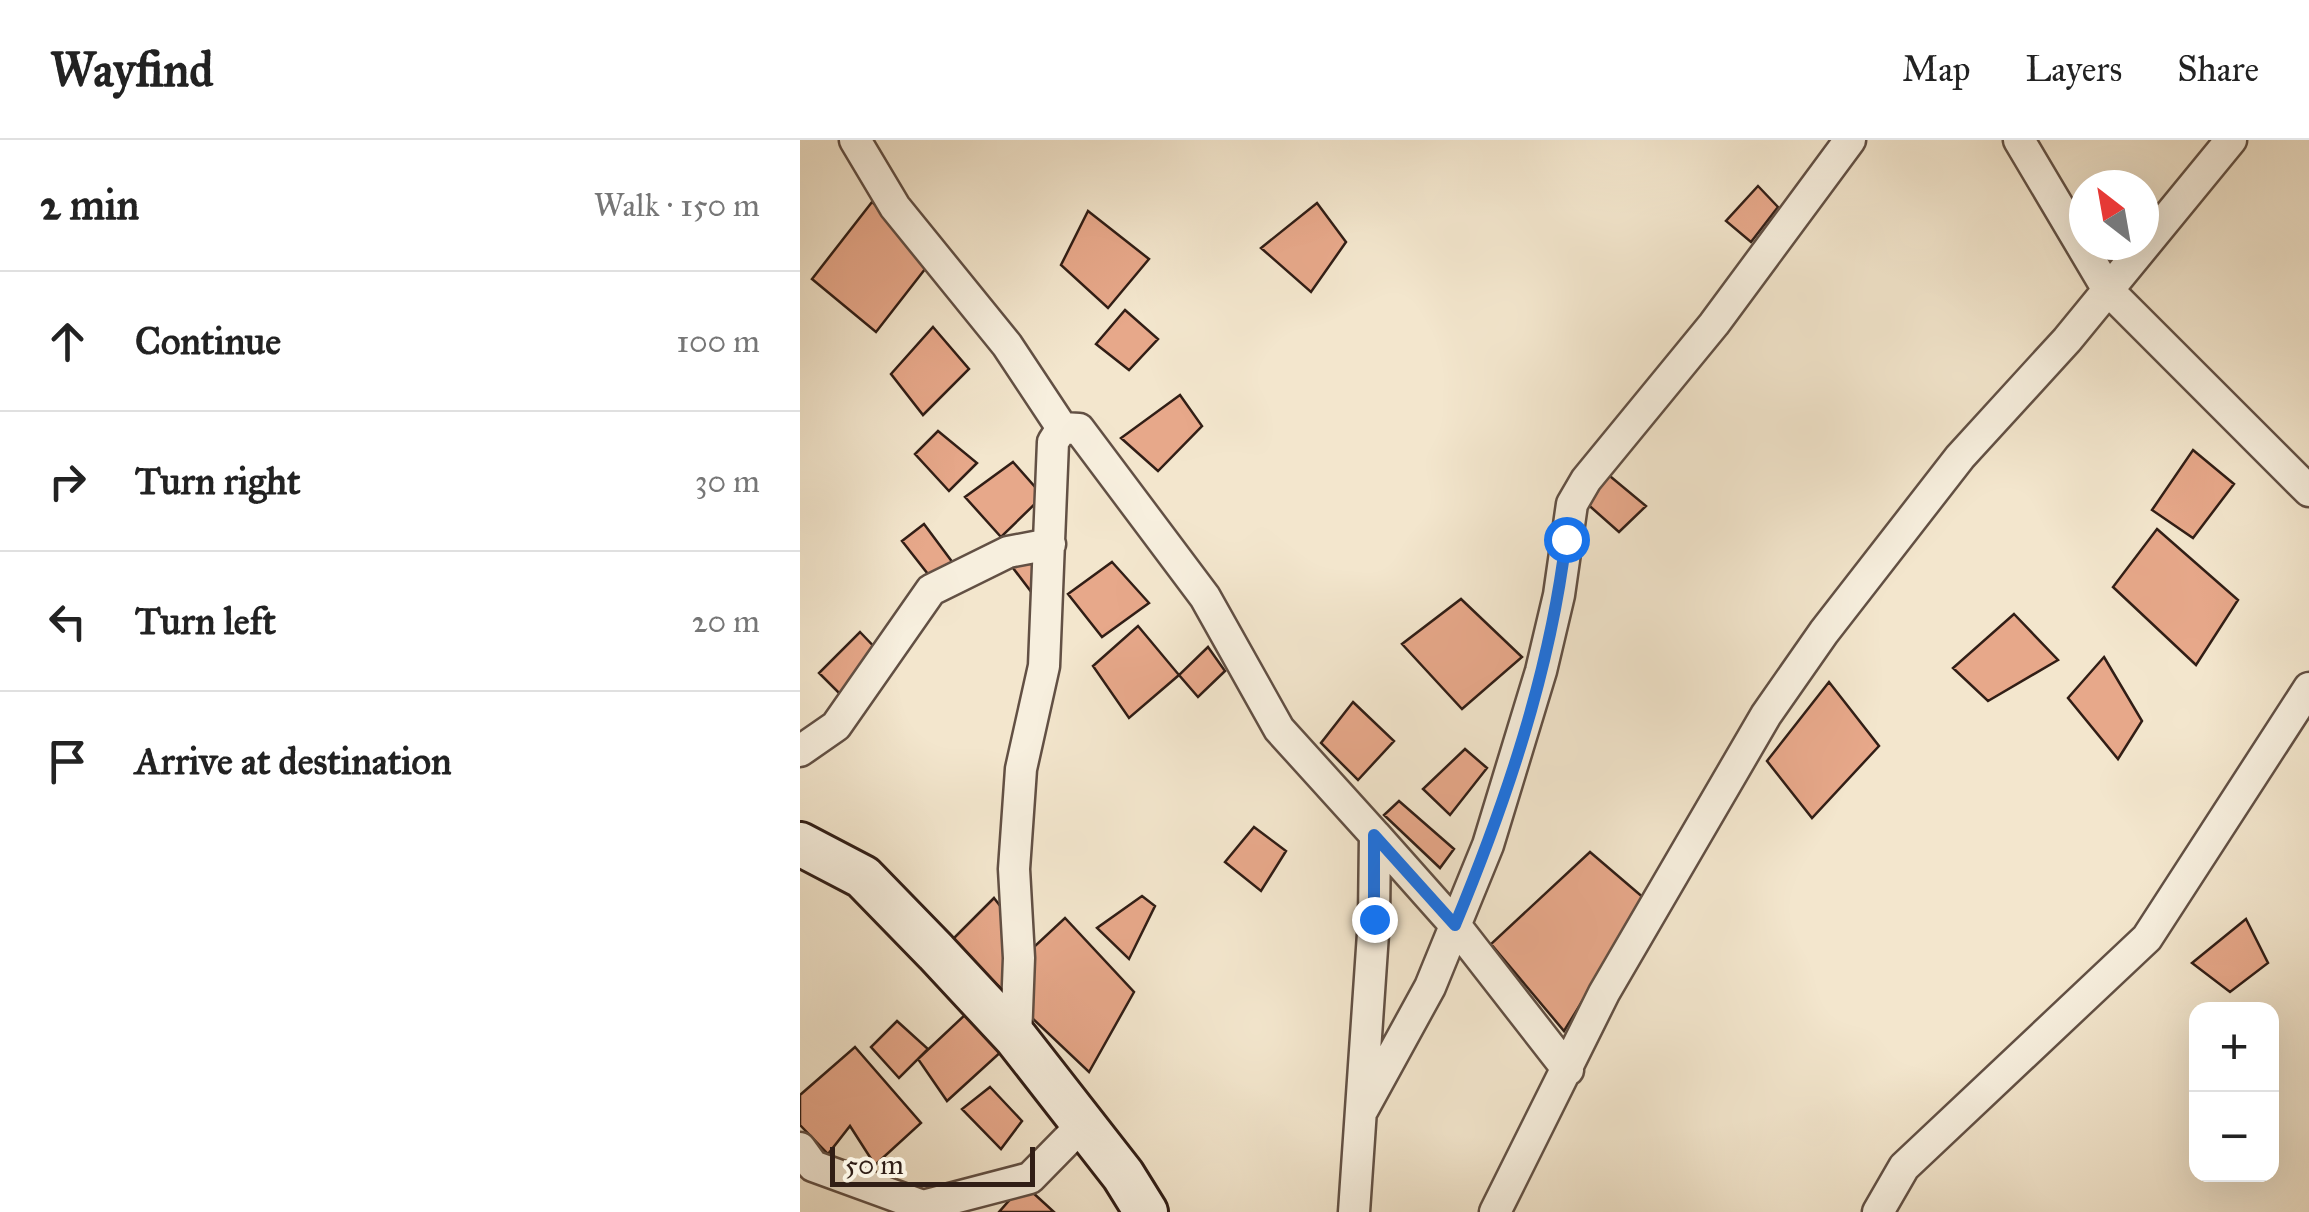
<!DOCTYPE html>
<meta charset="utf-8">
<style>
:root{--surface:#fff;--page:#f2f2f2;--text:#222;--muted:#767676;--line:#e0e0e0}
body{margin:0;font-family:"IM FELL Great Primer",serif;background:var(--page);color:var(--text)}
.controls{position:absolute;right:30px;bottom:30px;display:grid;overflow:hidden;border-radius:20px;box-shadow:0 10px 40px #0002}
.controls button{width:90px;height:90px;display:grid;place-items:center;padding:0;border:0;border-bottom:2px solid var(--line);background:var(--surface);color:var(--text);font:50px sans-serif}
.compass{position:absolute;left:1269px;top:30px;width:90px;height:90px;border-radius:50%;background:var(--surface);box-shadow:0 10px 40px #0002;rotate:329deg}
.scale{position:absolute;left:30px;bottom:25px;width:205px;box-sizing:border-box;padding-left:10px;border:5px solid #311e16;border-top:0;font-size:28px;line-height:35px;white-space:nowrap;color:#311e16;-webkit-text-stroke:8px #f7efde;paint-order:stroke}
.stop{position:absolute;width:30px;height:30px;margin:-22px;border:8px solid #1a73e8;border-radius:50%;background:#fff}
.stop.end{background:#1a73e8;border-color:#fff;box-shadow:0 2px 10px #0008}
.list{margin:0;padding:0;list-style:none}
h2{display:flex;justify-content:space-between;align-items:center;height:130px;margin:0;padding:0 40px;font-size:42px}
h2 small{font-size:32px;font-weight:400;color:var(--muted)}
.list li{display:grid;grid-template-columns:65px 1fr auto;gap:30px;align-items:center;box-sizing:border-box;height:140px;padding:0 40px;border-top:2px solid var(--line)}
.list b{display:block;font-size:38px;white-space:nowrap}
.list em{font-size:32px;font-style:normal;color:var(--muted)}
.icon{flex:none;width:55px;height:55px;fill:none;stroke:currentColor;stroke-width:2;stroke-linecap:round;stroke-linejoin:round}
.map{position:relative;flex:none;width:1509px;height:1072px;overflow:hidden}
header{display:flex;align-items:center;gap:60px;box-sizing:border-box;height:140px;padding:0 50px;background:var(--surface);border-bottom:2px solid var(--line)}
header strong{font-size:48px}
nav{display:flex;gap:55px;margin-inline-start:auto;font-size:35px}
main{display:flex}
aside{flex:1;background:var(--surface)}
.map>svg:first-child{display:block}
.building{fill:#e7a88a;stroke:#311e16;stroke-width:2.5}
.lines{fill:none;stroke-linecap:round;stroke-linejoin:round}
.street-casing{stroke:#625044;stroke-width:35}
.secondary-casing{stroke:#311e16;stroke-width:48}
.street{stroke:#f7efde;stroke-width:30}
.secondary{stroke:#f7efde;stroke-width:42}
.route{stroke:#1a73e8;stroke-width:12}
</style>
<header>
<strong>Wayfind</strong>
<nav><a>Map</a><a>Layers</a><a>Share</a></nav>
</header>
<main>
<aside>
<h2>2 min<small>Walk · 150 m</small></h2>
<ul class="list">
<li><svg class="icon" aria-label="ahead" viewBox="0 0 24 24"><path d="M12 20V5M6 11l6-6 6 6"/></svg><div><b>Continue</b></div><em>100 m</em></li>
<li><svg class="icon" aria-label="right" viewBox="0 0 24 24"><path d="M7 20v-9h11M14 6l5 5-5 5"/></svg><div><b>Turn right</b></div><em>30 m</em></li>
<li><svg class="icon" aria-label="left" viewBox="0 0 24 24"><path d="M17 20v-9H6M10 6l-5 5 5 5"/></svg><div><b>Turn left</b></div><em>20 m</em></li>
<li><svg class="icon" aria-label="arrive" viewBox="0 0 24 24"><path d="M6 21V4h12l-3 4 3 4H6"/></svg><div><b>Arrive at destination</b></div></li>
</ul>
</aside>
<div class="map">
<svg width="1509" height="1072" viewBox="0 0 1509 1072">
<rect width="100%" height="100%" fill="#f3e6cd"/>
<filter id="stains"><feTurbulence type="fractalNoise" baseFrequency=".002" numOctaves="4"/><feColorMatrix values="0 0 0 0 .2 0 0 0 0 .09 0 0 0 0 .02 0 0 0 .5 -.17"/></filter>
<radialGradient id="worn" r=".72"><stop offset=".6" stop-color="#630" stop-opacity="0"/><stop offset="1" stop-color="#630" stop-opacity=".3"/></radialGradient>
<!-- building -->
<path class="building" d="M958 46 978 67 951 102 926 81Z
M72 62 136 115 76 192 12 139Z
M517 63 546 102 511 152 461 108Z
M288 71 349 119 308 168 261 125Z
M325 170 358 199 329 230 296 204Z
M133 187 169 229 123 275 91 234Z
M380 255 402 286 358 331 321 298Z
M138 291 177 323 149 351 115 314Z
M1393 310 1434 344 1393 398 1352 370Z
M213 322 243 356 201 397 165 357Z
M805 332 846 366 819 392 784 361Z
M124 384 153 423 135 443 102 401Z
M1357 389 1438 460 1396 525 1313 447Z
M235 411 245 470 213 428Z
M312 422 349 463 302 497 268 454Z
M661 459 722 517 662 569 602 504Z
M1214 474 1258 520 1188 561 1153 528Z
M338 486 379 535 329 578 293 526Z
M60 492 81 514 40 554 19 533Z
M408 507 425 531 398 557 379 535Z
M1304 517 1342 581 1318 619 1268 558Z
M1029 542 1079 606 1012 678 967 621Z
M553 562 594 601 558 640 521 603Z
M665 609 687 628 650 675 623 649Z
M599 661 654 709 640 728 584 675Z
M454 687 486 711 461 751 425 722Z
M790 712 845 759 764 891 691 804Z
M342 756 355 766 329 819 297 788Z
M194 758 233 808 265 778 334 852 289 932 151 801Z
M1446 779 1468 823 1430 852 1392 823Z
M167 873 203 910 147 961 118 919Z
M97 881 128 909 99 938 71 907Z
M55 907 121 983 75 1025 50 986 28 1014 0 985V955Z
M190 947 222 981 201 1009 162 969Z
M220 1048 231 1051 254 1072H199Z"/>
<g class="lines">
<!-- street casing -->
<g class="street-casing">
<path id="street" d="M55 0 95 67 207 205 262 288
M1219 0 1308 150 1509 351
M262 288 279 289 405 457 479 589 575 695 574 779 554 1072
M0 611 36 586 131 450 208 412 250 404
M575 695 655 785 768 930
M216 898 219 818 214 729 221 629 244 526 253 302 262 288
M563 969 630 847 688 705 741 531 759 455 772 364 786 340 914 184 1050 0
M0 1008 13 1026 123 1066 230 1038 283 984
M695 1072 804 853 966 575 1024 492 1160 317 1267 200 1431 0
M1078 1072 1104 1027 1347 798 1509 548"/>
</g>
<!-- secondary casing -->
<g class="secondary-casing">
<path id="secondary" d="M0 704 63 737 136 812 216 898 323 1035 346 1072"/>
</g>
<!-- street -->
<use href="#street" class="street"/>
<!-- secondary -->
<use href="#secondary" class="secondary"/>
</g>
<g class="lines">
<!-- route -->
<path class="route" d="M574 779V695L655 785C706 662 750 532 766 399"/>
</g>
<rect width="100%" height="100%" filter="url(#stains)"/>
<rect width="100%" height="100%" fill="url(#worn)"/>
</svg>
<div class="controls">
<button>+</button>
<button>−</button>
</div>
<svg class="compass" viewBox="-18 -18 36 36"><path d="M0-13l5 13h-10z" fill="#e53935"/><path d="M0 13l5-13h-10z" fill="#767676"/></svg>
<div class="scale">50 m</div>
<div class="stop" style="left:766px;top:399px"></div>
<div class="stop end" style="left:574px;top:779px"></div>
</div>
</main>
